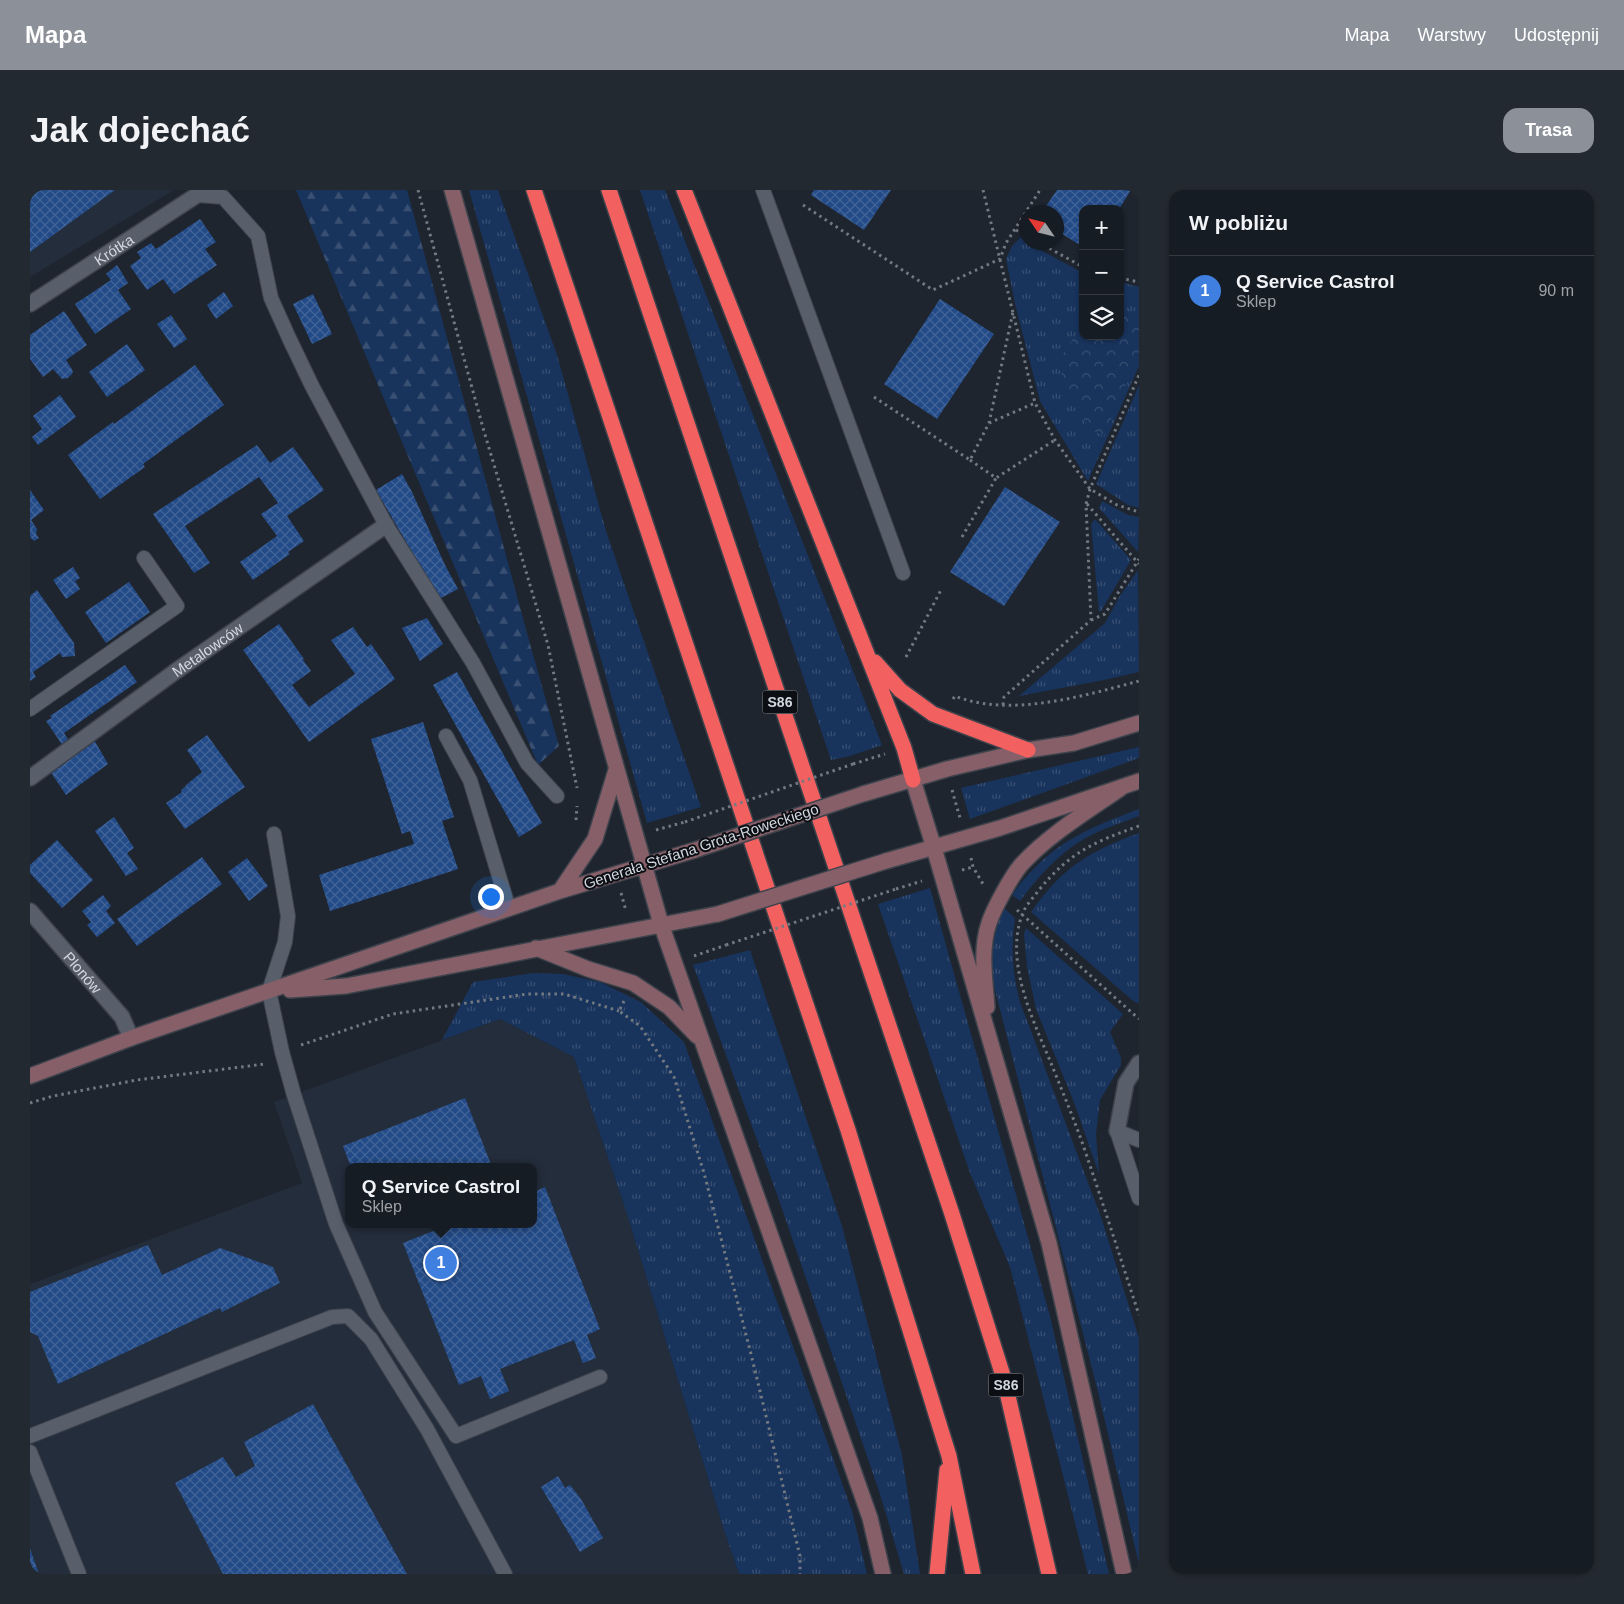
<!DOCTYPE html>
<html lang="pl">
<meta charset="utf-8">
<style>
:root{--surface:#161c23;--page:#232930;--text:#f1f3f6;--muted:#9ea1a6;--line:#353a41;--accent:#8c9099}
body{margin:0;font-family:Helvetica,sans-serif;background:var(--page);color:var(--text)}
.controls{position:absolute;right:15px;top:15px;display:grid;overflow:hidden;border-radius:10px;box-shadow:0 1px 4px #0004}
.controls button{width:45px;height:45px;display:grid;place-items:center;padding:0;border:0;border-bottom:1px solid var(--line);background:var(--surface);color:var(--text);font:25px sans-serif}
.compass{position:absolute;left:989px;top:15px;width:45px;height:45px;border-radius:50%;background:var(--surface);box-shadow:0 1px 4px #0004;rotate:305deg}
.you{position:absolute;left:460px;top:706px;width:18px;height:18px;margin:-12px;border:4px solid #fff;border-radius:50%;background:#1a73e8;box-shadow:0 0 0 8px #1a73e833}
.badge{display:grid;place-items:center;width:32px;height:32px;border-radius:50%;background:var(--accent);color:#fff;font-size:16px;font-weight:700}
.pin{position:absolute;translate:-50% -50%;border:2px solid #fff;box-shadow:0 1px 5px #0006}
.popup{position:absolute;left:315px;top:973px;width:192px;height:65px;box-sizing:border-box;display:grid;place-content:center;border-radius:10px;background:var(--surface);filter:drop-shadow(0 1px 4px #0005);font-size:16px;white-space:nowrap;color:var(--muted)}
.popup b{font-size:19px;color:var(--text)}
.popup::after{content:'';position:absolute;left:50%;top:100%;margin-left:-10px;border:10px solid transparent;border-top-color:var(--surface)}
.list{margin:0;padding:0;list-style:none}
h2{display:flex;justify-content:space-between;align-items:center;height:65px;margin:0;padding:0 20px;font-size:21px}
h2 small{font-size:16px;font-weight:400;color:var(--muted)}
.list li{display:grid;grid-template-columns:32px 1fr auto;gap:15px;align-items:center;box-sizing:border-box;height:70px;padding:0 20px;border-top:1px solid var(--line)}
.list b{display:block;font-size:19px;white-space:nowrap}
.list p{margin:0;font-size:16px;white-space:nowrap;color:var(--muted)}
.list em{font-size:16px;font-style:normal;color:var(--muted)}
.icon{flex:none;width:28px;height:28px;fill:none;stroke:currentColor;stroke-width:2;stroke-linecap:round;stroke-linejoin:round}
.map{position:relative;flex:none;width:1109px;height:1384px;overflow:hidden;border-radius:15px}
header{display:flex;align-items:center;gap:30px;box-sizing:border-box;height:70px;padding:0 25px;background:var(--accent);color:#fff}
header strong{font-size:24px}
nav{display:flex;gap:28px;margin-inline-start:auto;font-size:18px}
.intro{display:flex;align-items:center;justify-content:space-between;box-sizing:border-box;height:120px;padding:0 30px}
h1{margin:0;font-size:35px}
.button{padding:12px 22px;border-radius:15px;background:var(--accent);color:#fff;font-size:18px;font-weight:700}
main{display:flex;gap:30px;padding:0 30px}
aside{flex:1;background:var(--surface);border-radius:15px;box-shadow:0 1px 4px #0004}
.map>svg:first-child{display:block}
.built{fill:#242d3c;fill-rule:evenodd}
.grass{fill:url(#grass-tufts)}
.forest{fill:url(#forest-firs)}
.park{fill:url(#park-crowns)}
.building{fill:url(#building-cross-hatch)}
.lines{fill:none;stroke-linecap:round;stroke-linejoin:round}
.lane-casing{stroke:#3d424b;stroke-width:16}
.street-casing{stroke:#3d424b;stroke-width:18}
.secondary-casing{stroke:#3d424b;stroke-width:18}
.highway-casing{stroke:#3d424b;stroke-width:18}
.path{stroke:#737981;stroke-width:3;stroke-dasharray:2.5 4;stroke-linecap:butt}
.lane{stroke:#585f6b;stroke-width:14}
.street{stroke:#585f6b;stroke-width:15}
.secondary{stroke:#865f68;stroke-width:15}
.highway{stroke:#f26060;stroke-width:15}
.secondary-bridge-casing{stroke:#3d424b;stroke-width:18;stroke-linecap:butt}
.path-bridge{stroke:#737981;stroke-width:3;stroke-dasharray:2.5 4;stroke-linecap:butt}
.secondary-bridge{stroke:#865f68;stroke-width:15}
.labels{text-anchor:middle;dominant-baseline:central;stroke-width:4;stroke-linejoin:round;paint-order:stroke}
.shield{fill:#0b0e12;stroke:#979ba1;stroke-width:1}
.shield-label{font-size:14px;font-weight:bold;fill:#d3d7de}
.street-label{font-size:15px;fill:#d3d7de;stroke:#0b0e12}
</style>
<header>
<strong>Mapa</strong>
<nav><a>Mapa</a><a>Warstwy</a><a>Udostępnij</a></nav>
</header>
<div class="intro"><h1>Jak dojechać</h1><a class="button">Trasa</a></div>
<main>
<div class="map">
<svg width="1109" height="1384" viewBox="0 0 1109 1384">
<defs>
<pattern id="grass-tufts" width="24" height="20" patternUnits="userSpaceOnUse" patternTransform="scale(1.25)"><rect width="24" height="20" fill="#18335c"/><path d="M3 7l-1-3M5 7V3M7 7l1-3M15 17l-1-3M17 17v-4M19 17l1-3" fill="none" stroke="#395073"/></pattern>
<pattern id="forest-firs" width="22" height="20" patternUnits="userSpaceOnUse" patternTransform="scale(1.25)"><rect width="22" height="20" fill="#18335c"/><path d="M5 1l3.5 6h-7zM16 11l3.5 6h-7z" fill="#395073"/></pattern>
<pattern id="park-crowns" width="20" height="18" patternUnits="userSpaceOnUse" patternTransform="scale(1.25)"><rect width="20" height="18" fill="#18335c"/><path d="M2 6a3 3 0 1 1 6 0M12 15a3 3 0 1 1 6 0" fill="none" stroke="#395073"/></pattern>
<pattern id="building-cross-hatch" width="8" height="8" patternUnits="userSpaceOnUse" patternTransform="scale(1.25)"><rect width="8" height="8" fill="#234b88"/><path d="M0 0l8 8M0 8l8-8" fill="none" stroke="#426498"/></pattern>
</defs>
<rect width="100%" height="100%" fill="#1e252f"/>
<!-- built -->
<path class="built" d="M0 0H144L0 87Z
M470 829 544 867 597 1024 694 1340 709 1384H0V1094L272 993 244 912ZM318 977H504V1034H318Z"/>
<!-- grass -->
<path class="grass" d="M439 0H468L527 165 576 341 671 617 617 633Z
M610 0H635L852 555 820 566 801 570Z
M991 47 996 52 1053 83V146H1090V92L1109 97V176L1058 291 1010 211 986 118 976 69 982 56Z
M1109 195V318L1098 315 1066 294Z
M1072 311 1098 325 1109 327 1108 362 1069 318Z
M1065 329 1101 370 1071 421 1069 422 1061 334Z
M1108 380 1109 482 1074 490 989 506 1075 433 1090 406Z
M1109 557V568L940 629 931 598Z
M1109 619V626C1091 633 1071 639 1054 649 1028 664 1008 687 990 711L982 705C1018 655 1053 640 1109 619Z
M1109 643V814L1102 810 1001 722C1033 677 1058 662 1109 643Z
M900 698 1020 1126 1079 1384H1058L980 1077 940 983 848 714Z
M974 718 985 728C981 758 982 782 990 812L1071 1027 1109 1148V1374L1068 1202 963 792C962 764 962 744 974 718Z
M996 738 1093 824 1080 842 1091 868V875L1070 910 1066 944 1069 984 1045 915 1006 819 997 777 994 744Z
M720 760 812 1036 872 1265 890 1384H874L849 1301 749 1010 663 775Z
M503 783 533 784 570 792 611 812 654 852 822 1321 837 1384H709L694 1340 597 1024 544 867 470 829 412 850 443 792Z"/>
<!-- forest -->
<path class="forest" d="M266 0H377L500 454 529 556 508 575Z"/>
<!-- park -->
<path class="park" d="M1090 124 1109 132V164L1074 246 1059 239 1026 173 1053 135V146H1090Z"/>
<!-- building -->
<path class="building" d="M0 0H85L0 62Z
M784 0H861L834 40 781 5Z
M1027 0H1101L1089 19H1053V57L1026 40V22H1012Z
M170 29 186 52 175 59 187 75 144 104 133 89 117 100 100 76 111 68 107 62 121 53 126 59Z
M87 75 98 93 88 100 101 119 65 144 45 114 81 90 76 84Z
M194 102 203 116 186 129 177 115Z
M283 104 302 144 282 154 263 114Z
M910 109 964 144 907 229 854 194Z
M34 121 57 155 36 170 43 181 42 184 38 188 32 189 23 179 13 187 0 169V145Z
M141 125 157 149 144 158 127 134Z
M97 154 115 180 77 207 59 182Z
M165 175 194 215 113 274 115 277 70 309 38 265 83 232 84 234Z
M30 205 46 227 8 255 2 247 12 239 3 226Z
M227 255 240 273 263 257 294 300 257 326 274 351 258 362 260 364 223 390 210 372 247 346 231 324 248 313 229 287 155 336 180 373 164 383 123 324Z
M372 284 382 302 415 375 428 399 409 409 346 300Z
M975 297 1030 332 974 416 920 382Z
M0 300 14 320 1 330 7 339 6 344 9 348 4 351 0 347Z
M43 377 50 388 45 391 50 399 36 409 23 390Z
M99 392 120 422 76 453 55 422Z
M7 400 44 453 45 466 32 467 30 463 3 482 6 487 0 491V406Z
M397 428 413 454 390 471 372 438Z
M249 434 274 469 273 470 281 481 262 495 279 517 325 484 301 450 323 437 337 457 341 454 365 489 279 552 213 460Z
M95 475 107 492 34 543 39 551 33 556 16 531 22 528 20 526Z
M427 482 512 633 489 647 403 495Z
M393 532 424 627 412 631 428 679 300 721 289 685 384 654 380 641 372 644 341 549Z
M177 545 215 597 155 639 136 613 152 602 151 600 156 596V595L172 582 157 560Z
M63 548 78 574 36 605 20 581Z
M84 627 104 658 97 663 108 679 96 686 65 641Z
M27 650 63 690 32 718 0 683V675Z
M172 667 192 694 107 756 87 729Z
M217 668 238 696 219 711 198 682Z
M73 705 81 716 76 721 85 733 67 747 57 735 61 732 52 721Z
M435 908 462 977H321L313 956Z
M515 997 570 1139 557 1145 566 1168 553 1173 544 1150 470 1179 479 1201 460 1209 451 1186 429 1195 373 1053 421 1034H504V1002Z
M118 1055 132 1085 190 1058 243 1077 250 1093 192 1122 190 1118 28 1194 8 1146 0 1142V1102Z
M283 1214 377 1384H193L145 1293 193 1267 206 1287 225 1276 214 1252Z
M528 1286 535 1298 540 1295 551 1309 573 1348 550 1362 511 1297Z
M0 1359 9 1384H0Z"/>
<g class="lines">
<!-- lane casing -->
<g class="lane-casing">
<path id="lane" d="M733 0 873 383
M167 5 193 7 228 46 241 108 259 148 282 196 356 335 443 473 497 573 527 606
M0 519 147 416 114 368
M416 546 440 590 479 719
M244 644 258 726 255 752 239 801 252 862 264 905 306 1034 345 1122 426 1246 570 1187
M1087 941 1109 1008
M1087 941 1109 950
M0 1246 302 1127 318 1126 341 1149 397 1239 475 1384
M0 1262 49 1384"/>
</g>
<!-- street casing -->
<g class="street-casing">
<g id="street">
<path id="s1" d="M0 114 167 5"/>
<path id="s2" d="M0 588 146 481 356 335"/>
<path id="s3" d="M0 721 92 827 101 848"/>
<path d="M1087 941 1096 893 1109 873"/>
</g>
</g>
<!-- secondary casing -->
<g class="secondary-casing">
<path id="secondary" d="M422 0 631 734 840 1328 853 1384
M883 590 904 658 1019 1053 1094 1384
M833 604 917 579 998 560 1044 553 1109 533
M856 671 970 638 1109 591
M530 701 565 649 586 580
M506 758 558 779 603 793 639 817 667 846
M260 800 316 796 688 724
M957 817C955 790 950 759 959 733 964 718 981 687 991 675 1018 645 1058 621 1091 598
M0 886 101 848 530 701 665 660"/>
</g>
<!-- highway casing -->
<g class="highway-casing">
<path id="highway" d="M504 0 818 940 919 1266 943 1384
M579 0 922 1024 974 1189 1019 1384
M654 0 874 558 883 590
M845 472 870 500 903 524 998 560
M907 1384 917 1280"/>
</g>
<!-- path -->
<path class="path" d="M388 0 453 238 518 455 547 598
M953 0 1005 213 1025 250 1060 299 1087 315 1109 322
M773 15 903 100 970 69 976 53 1010 0
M986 40 996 46
M1008 52 1053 77
M1090 88 1109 92
M844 207 940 270 959 233 983 122
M959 233 1005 213
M940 270 966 288 1025 250
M1057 314 1109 374
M932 347 966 288
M1061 430 1075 424 1109 369
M876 467 912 398
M923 509 925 506C980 528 1053 506 1109 491
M973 515 974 507 1061 430 1056 314 1060 299 1109 185
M823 574 855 564
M922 600 930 628
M546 630 547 616
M1109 636C1064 652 1040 662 1009 700 1003 708 995 716 992 725 974 774 1005 834 1023 878 1033 903 1043 927 1052 952 1072 1010 1090 1067 1109 1125
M626 640 655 632
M941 668 943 677 953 694
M932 680 943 677
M866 699 892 691
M591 703 596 721
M987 720 1109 829
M664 766 696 755
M594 811 589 821 610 836 644 887 674 983 720 1160 770 1366V1384
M271 855 363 824 497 804H534L589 821
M0 913 23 906 107 890 235 874"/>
<!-- lane -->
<use href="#lane" class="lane"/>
<!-- street -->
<use href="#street" class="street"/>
<!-- secondary -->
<use href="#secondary" class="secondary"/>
<!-- highway -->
<use href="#highway" class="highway"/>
<!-- secondary-bridge casing -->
<g class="secondary-bridge-casing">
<path id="secondary-bridge" d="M665 660 833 604
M688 724 856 671"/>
</g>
<!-- path-bridge -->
<path class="path-bridge" d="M655 632 823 574
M696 755 866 699"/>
<!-- secondary-bridge -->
<use href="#secondary-bridge" class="secondary-bridge"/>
</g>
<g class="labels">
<!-- shield labels -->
<g class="shield">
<rect x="732.5" y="500.5" width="35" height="23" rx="4"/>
<rect x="958.5" y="1183.5" width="35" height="23" rx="4"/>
</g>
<g class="shield-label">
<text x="750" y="512">S86</text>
<text x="976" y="1195">S86</text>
</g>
<!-- street labels -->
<g class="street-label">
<text stroke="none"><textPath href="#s1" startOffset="100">Krótka</textPath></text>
<text stroke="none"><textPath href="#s2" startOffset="219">Metalowców</textPath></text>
<text transform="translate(671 656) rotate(-18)">Generała Stefana Grota-Roweckiego</text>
<text stroke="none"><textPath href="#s3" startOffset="81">Plonów</textPath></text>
</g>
</g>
</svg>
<div class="controls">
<button>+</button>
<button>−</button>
<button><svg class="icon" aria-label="layers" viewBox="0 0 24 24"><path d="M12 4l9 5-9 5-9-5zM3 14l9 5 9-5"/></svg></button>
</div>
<svg class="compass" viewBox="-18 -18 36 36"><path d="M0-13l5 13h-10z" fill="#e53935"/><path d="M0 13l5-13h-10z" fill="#9ea1a6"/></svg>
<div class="you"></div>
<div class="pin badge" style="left:411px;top:1073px;background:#3f7fe0">1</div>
<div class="popup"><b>Q Service Castrol</b>Sklep</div>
</div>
<aside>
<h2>W pobliżu<small></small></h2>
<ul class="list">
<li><span class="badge" style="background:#3f7fe0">1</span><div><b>Q Service Castrol</b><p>Sklep</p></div><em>90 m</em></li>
</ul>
</aside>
</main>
